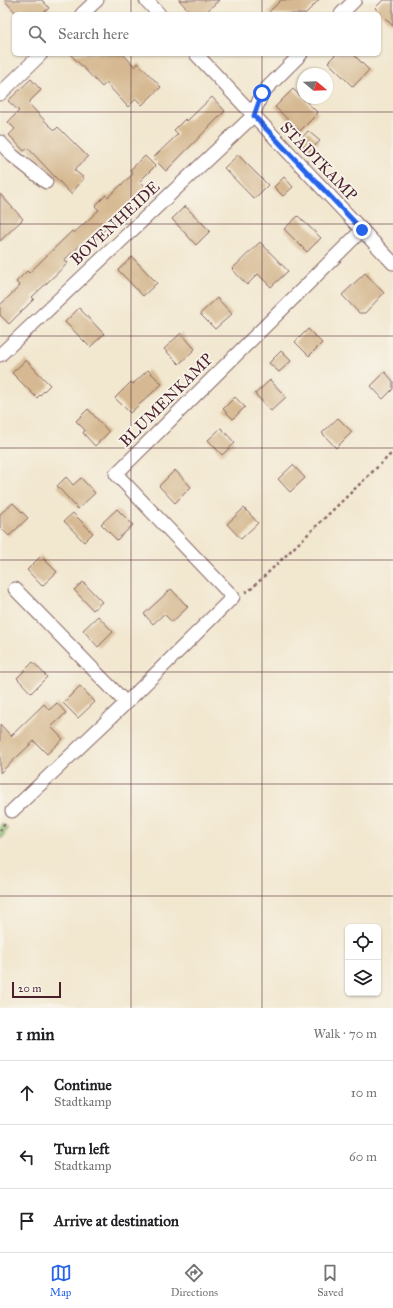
<!DOCTYPE html>
<meta charset="utf-8">
<style>
:root{--surface:#fff;--page:#f2f2f2;--text:#202124;--muted:#757577;--line:#e0e0e0;--accent:#2563eb}
body{margin:0;font-family:"IM FELL Great Primer",serif;background:var(--page);color:var(--text)}
.controls{position:absolute;right:12px;bottom:12px;display:grid;overflow:hidden;border-radius:6px;box-shadow:0 1px 3px #0004}
.controls button{width:36px;height:36px;display:grid;place-items:center;padding:0;border:0;border-bottom:1px solid var(--line);background:var(--surface);color:var(--text);font:20px sans-serif}
.compass{position:absolute;left:297px;top:68px;width:36px;height:36px;border-radius:50%;background:var(--surface);box-shadow:0 1px 3px #0004;rotate:109deg}
.scale{position:absolute;left:12px;bottom:10px;width:49px;box-sizing:border-box;padding-left:4px;border:2px solid #4a1f2b;border-top:0;font-size:11px;line-height:14px;white-space:nowrap;color:#4a1f2b;-webkit-text-stroke:3px #f7f3e8;paint-order:stroke}
.stop{position:absolute;width:12px;height:12px;margin:-9px;border:3px solid #2563eb;border-radius:50%;background:#fff}
.stop.end{background:#2563eb;border-color:#fff;box-shadow:0 1px 4px #0008}
.list{margin:0;padding:0;list-style:none}
h2{display:flex;justify-content:space-between;align-items:center;height:52px;margin:0;padding:0 16px;font-size:17px}
h2 small{font-size:13px;font-weight:400;color:var(--muted)}
.list li{display:grid;grid-template-columns:26px 1fr auto;gap:12px;align-items:center;box-sizing:border-box;height:64px;padding:0 16px;border-top:1px solid var(--line)}
.list b{display:block;font-size:15px;white-space:nowrap}
.list p{margin:0;font-size:13px;white-space:nowrap;color:var(--muted)}
.list em{font-size:13px;font-style:normal;color:var(--muted)}
.icon{flex:none;width:22px;height:22px;fill:none;stroke:currentColor;stroke-width:2;stroke-linecap:round;stroke-linejoin:round}
.map{position:relative;flex:none;width:393px;height:1008px;overflow:hidden}
.search{position:absolute;background:var(--surface);box-shadow:0 1px 3px #0004;left:12px;right:12px;top:12px;height:44px;display:flex;align-items:center;gap:10px;box-sizing:border-box;padding:0 14px;border-radius:6px;color:var(--muted);font-size:15px}
.sheet{height:244px;background:var(--surface)}
nav{display:flex;justify-content:space-around;align-items:center;box-sizing:border-box;height:56px;border-top:1px solid var(--line);background:var(--surface);font-size:11px;color:var(--muted)}
nav a{display:grid;justify-items:center;gap:2px}
nav .on{color:var(--accent)}
.map>svg:first-child{display:block}
.grass{fill:url(#grass-tufts);stroke:#6e7453}
.building{fill:#d6b992}
.lines{fill:none;stroke-linecap:round;stroke-linejoin:round}
.street-casing{stroke:#856564;stroke-width:15}
.path{stroke:#856564;stroke-width:2.5;stroke-dasharray:3 3;stroke-linecap:butt}
.street{stroke:#fff;stroke-width:13}
.route{stroke:#2563eb;stroke-width:5}
.grid{fill:none;stroke:#4a1f2b;stroke-width:1;stroke-opacity:0.55}
.labels{text-anchor:middle;dominant-baseline:central;stroke-width:4;stroke-linejoin:round;paint-order:stroke}
.street-label{font-size:16px;fill:#4a1f2b;stroke:#f7f3e8}
</style>
<div class="map">
<svg width="393" height="1008" viewBox="0 0 393 1008">
<defs>
<pattern id="grass-tufts" width="24" height="20" patternUnits="userSpaceOnUse"><rect width="24" height="20" fill="#93c97b"/><path d="M3 7l-1-3M5 7V3M7 7l1-3M15 17l-1-3M17 17v-4M19 17l1-3" fill="none" stroke="#80ac6a"/></pattern>
</defs>
<rect width="100%" height="100%" fill="#f7f3e8"/>
<filter id="ink" filterUnits="userSpaceOnUse"><feTurbulence type="fractalNoise" baseFrequency=".025" numOctaves="2"/><feDisplacementMap in="SourceGraphic" scale="8" xChannelSelector="R" yChannelSelector="G"/><feConvolveMatrix kernelMatrix="1 2 1 2 8 2 1 2 1" color-interpolation-filters="sRGB"/></filter>
<filter id="wash" filterUnits="userSpaceOnUse"><feTurbulence type="fractalNoise" baseFrequency=".012" numOctaves="4" result="noise"/><feDisplacementMap in="SourceGraphic" scale="16" xChannelSelector="R" yChannelSelector="G"/><feGaussianBlur stdDeviation="0.9" result="paint"/><feColorMatrix in="noise" values="0 0 0 0 0 0 0 0 0 0 0 0 0 0 0 0 0 1.4 0 .05"/><feComposite in="paint" operator="in"/></filter>
<g filter="url(#wash)">
<rect width="100%" height="100%" fill="#f2e7cf"/>
<!-- grass -->
<path class="grass" d="M2 823 8 829 0 840V826Z"/>
<g id="blocks">
<!-- building -->
<path class="building" d="M4 0H42L49 8 42 14H17Z
M179 0H219L204 14H192Z
M281 0H319L305 14H267Z
M383 0H393V26L375 8Z
M70 54H123L135 67 138 63 161 87 142 105 136 99 128 107 106 83 102 87Z
M336 54H353L369 70 353 87 328 62Z
M31 79 41 90 28 103 50 126 55 130 58 127 88 157 74 170 84 178 71 194 28 148 24 151 9 135 15 129 8 122 19 111 8 101Z
M293 89 318 113 300 131 275 107Z
M212 97 225 111 166 171 153 158 178 134 174 130 185 119 187 121Z
M308 131 320 141 309 151 299 141Z
M238 155 268 185 254 199 224 168Z
M145 156 155 166 140 181 146 187 87 248 83 243 64 260 68 263 32 297 34 299 9 324 0 315V305L20 286 16 282 27 271 29 273 72 231 74 233 99 210 95 206 106 195 108 197 133 174 130 170Z
M284 177 293 187 283 196 274 187Z
M0 194 23 219 0 241Z
M185 206 210 231 196 245 172 219Z
M298 216 321 238 307 252 284 229Z
M260 242 288 271 271 287 258 274 247 285 232 269Z
M132 257 157 283 143 296 118 270Z
M365 273 384 293 365 313H359L342 295Z
M217 298 232 314 215 329 200 314Z
M79 308 104 334 90 347 65 322Z
M308 329 322 343 309 356 295 342Z
M181 333 195 349 179 364 164 349Z
M281 351 291 361 279 372 269 363Z
M26 360 50 385 37 398 12 373Z
M148 370 162 384 130 413 115 398 131 382 133 384Z
M385 372 393 381V389L383 399 371 386Z
M270 380 286 397 271 411 255 394Z
M235 397 245 407 233 419 223 409Z
M88 409 109 432 95 446 83 433 85 430 76 421Z
M338 418 352 432 336 448 322 433Z
M221 428 235 443 222 455 208 440Z
M293 465 305 478 290 492 278 479Z
M175 470 191 487 175 503 159 486Z
M66 477 73 485 81 478 95 493 78 509 57 486Z
M13 503 28 518 9 536 0 527V514Z
M244 508 258 523 241 539 227 524Z
M117 509 133 525 117 540 101 524Z
M73 513 93 533 84 542 64 521Z
M41 556 57 572 42 586 27 570Z
M83 582 102 602 93 610 74 590Z
M171 589 188 607 172 622 164 614 153 624 144 614Z
M98 616 113 632 98 647 83 630Z
M33 662 47 677 31 693 17 678Z
M80 686 95 702 78 718 63 703Z
M57 703 66 713 51 727 63 739 47 754 34 741 0 773V724L11 736 44 704 49 710Z"/>
</g>
</g>
<g filter="url(#ink)">
<use href="#blocks" fill-opacity="0" stroke="#856564" stroke-width="1"/>
<g class="lines">
<!-- street casing -->
<g class="street-casing">
<path id="street" d="M146 0 159 14
M82 14 97 0
M341 14 355 0
M196 54 393 263
M0 94 41 54
M0 142 13 156 46 182
M0 355 253 116 262 93 301 54
M15 589 126 703 233 597 116 474 362 230
M12 811 126 703"/>
</g>
<!-- path -->
<path class="path" d="M245 592 249 591 393 452
M0 831 5 823"/>
<!-- street -->
<use href="#street" class="street"/>
</g>
</g>
<g class="lines" filter="url(#ink)">
<!-- route -->
<path class="route" d="M262 93 254 116 362 230"/>
</g>
<!-- grid -->
<path class="grid" d="M131 0V14M262 0V14M131 54V1008M262 54V1008M0 112H393M0 224H393M0 336H393M0 448H393M0 560H393M0 672H393M0 784H393M0 896H393"/>
<g class="labels">
<!-- street labels -->
<g class="street-label">
<text transform="translate(319 161) rotate(46)">STADTKAMP</text>
<text transform="translate(115 223) rotate(-43)">BOVENHEIDE</text>
<text transform="translate(166 400) rotate(-45)">BLUMENKAMP</text>
</g>
</g>
</svg>
<div class="controls">
<button><svg class="icon" aria-label="locate" viewBox="0 0 24 24"><circle cx="12" cy="12" r="6"/><path d="M12 2v4M12 18v4M2 12h4M18 12h4"/></svg></button>
<button><svg class="icon" aria-label="layers" viewBox="0 0 24 24"><path d="M12 4l9 5-9 5-9-5zM3 14l9 5 9-5"/></svg></button>
</div>
<svg class="compass" viewBox="-18 -18 36 36"><path d="M0-13l5 13h-10z" fill="#e53935"/><path d="M0 13l5-13h-10z" fill="#757577"/></svg>
<div class="scale">20 m</div>
<div class="stop" style="left:262px;top:93px"></div>
<div class="stop end" style="left:362px;top:230px"></div>
<div class="search"><svg class="icon" aria-label="search" viewBox="0 0 24 24"><circle cx="10" cy="10" r="6"/><path d="M15 15l6 6"/></svg>Search here</div>
</div>
<section class="sheet">
<h2>1 min<small>Walk · 70 m</small></h2>
<ul class="list">
<li><svg class="icon" aria-label="ahead" viewBox="0 0 24 24"><path d="M12 20V5M6 11l6-6 6 6"/></svg><div><b>Continue</b><p>Stadtkamp</p></div><em>10 m</em></li>
<li><svg class="icon" aria-label="left" viewBox="0 0 24 24"><path d="M17 20v-9H6M10 6l-5 5 5 5"/></svg><div><b>Turn left</b><p>Stadtkamp</p></div><em>60 m</em></li>
<li><svg class="icon" aria-label="arrive" viewBox="0 0 24 24"><path d="M6 21V4h12l-3 4 3 4H6"/></svg><div><b>Arrive at destination</b></div></li>
</ul>
</section>
<nav>
<a class="on"><svg class="icon" aria-label="map" viewBox="0 0 24 24"><path d="M3 6l6-2 6 2 6-2v14l-6 2-6-2-6 2zM9 4v14M15 6v14"/></svg>Map</a>
<a><svg class="icon" aria-label="directions" viewBox="0 0 24 24"><path d="M12 3l9 9-9 9-9-9zM9 14v-3h6M13 9l2 2-2 2"/></svg>Directions</a>
<a><svg class="icon" aria-label="saved" viewBox="0 0 24 24"><path d="M7 4h10v16l-5-4-5 4z"/></svg>Saved</a>
</nav>
